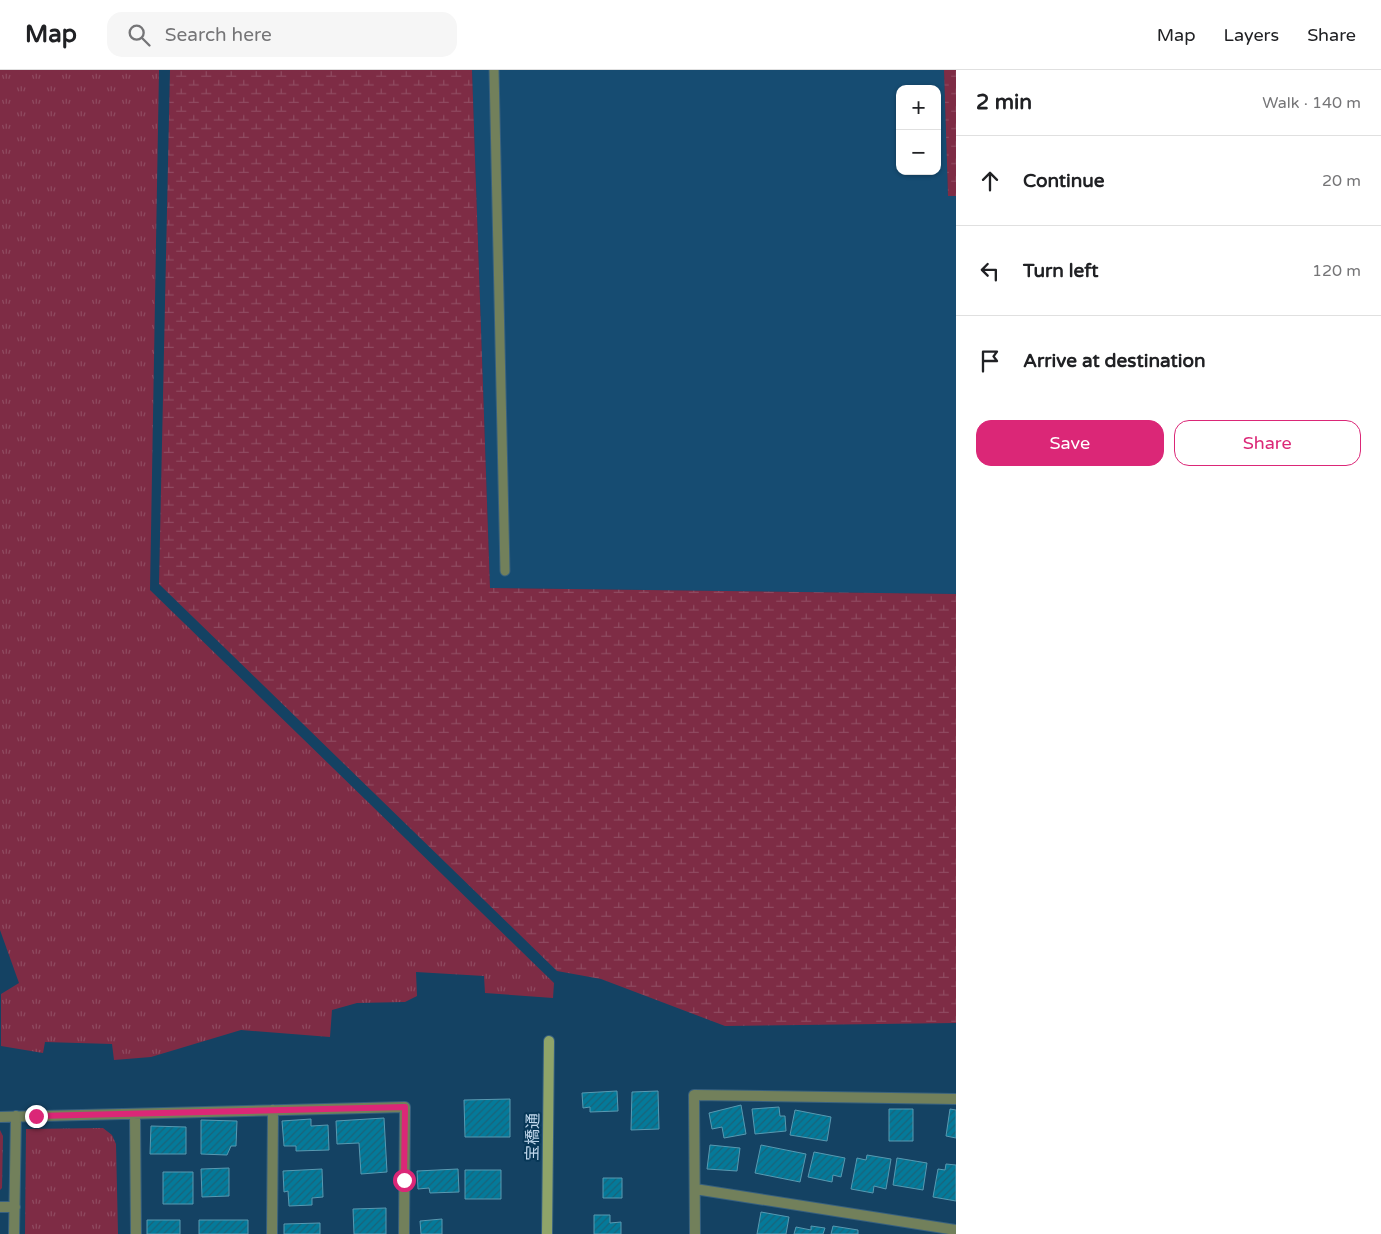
<!DOCTYPE html>
<meta charset="utf-8">
<style>
:root{--surface:#fff;--page:#f6f6f6;--text:#202124;--muted:#757577;--line:#e0e0e0;--accent:#db2777}
body{margin:0;font-family:"Varela Round","Noto Sans JP",sans-serif;background:var(--page);color:var(--text)}
.controls{position:absolute;right:15px;top:15px;display:grid;overflow:hidden;border-radius:10px;box-shadow:0 1px 4px #0004}
.controls button{width:45px;height:45px;display:grid;place-items:center;padding:0;border:0;border-bottom:1px solid var(--line);background:var(--surface);color:var(--text);font:25px sans-serif}
.stop{position:absolute;width:15px;height:15px;margin:-11px;border:4px solid #db2777;border-radius:50%;background:#fff}
.stop.end{background:#db2777;border-color:#fff;box-shadow:0 1px 5px #0008}
.list{margin:0;padding:0;list-style:none}
h2{display:flex;justify-content:space-between;align-items:center;height:65px;margin:0;padding:0 20px;font-size:21px}
h2 small{font-size:16px;font-weight:400;color:var(--muted)}
.list li{display:grid;grid-template-columns:32px 1fr auto;gap:15px;align-items:center;box-sizing:border-box;height:90px;padding:0 20px;border-top:1px solid var(--line)}
.list b{display:block;font-size:19px;white-space:nowrap}
.list em{font-size:16px;font-style:normal;color:var(--muted)}
.actions{display:flex;gap:10px;padding:15px 20px}
.actions a{flex:1;padding:11px 0;border:1px solid var(--accent);border-radius:15px;text-align:center;font-size:18px;color:var(--accent)}
.actions .main{background:var(--accent);color:#fff}
.icon{flex:none;width:28px;height:28px;fill:none;stroke:currentColor;stroke-width:2;stroke-linecap:round;stroke-linejoin:round}
.map{position:relative;flex:none;width:956px;height:1164px;overflow:hidden}
header{display:flex;align-items:center;gap:30px;box-sizing:border-box;height:70px;padding:0 25px;background:var(--surface);border-bottom:1px solid var(--line)}
header strong{font-size:24px}
nav{display:flex;gap:28px;margin-inline-start:auto;font-size:18px}
.search{width:350px;height:45px;background:var(--page);display:flex;align-items:center;gap:12px;box-sizing:border-box;padding:0 18px;border-radius:15px;color:var(--muted);font-size:19px}
main{display:flex}
aside{flex:1;background:var(--surface)}
.map>svg:first-child{display:block}
.built{fill:#164c72;fill-rule:evenodd}
.grass{fill:url(#grass-tufts)}
.wetland{fill:url(#wetland-marsh)}
.building{fill:url(#building-hatch);stroke:#5899b1}
.lines{fill:none;stroke-linecap:round;stroke-linejoin:round}
.lane-casing{stroke:#37607f;stroke-width:11}
.street-casing{stroke:#37607f;stroke-width:12}
.secondary-casing{stroke:#37607f;stroke-width:12}
.lane{stroke:#72805b;stroke-width:9}
.street{stroke:#72805b;stroke-width:10}
.secondary{stroke:#8fa469;stroke-width:10}
.route{stroke:#db2777;stroke-width:6}
.labels{text-anchor:middle;dominant-baseline:central;stroke-width:4;stroke-linejoin:round;paint-order:stroke}
.street-label{font-size:16px;fill:#c2d9ed;stroke:#073757}
</style>
<header>
<strong>Map</strong>
<div class="search"><svg class="icon" aria-label="search" viewBox="0 0 24 24"><circle cx="10" cy="10" r="6"/><path d="M15 15l6 6"/></svg>Search here</div>
<nav><a>Map</a><a>Layers</a><a>Share</a></nav>
</header>
<main>
<div class="map">
<svg width="956" height="1164" viewBox="0 0 956 1164">
<defs>
<pattern id="grass-tufts" width="24" height="20" patternUnits="userSpaceOnUse" patternTransform="scale(1.25)"><rect width="24" height="20" fill="#7e2c45"/><path d="M3 7l-1-3M5 7V3M7 7l1-3M15 17l-1-3M17 17v-4M19 17l1-3" fill="none" stroke="#8f4a60"/></pattern>
<pattern id="wetland-marsh" width="20" height="14" patternUnits="userSpaceOnUse" patternTransform="scale(1.25)"><rect width="20" height="14" fill="#7e2c45"/><path d="M1 5h8M5 5V1M11 12h8M15 12V8" fill="none" stroke="#8f4a60"/></pattern>
<pattern id="building-hatch" width="6" height="6" patternUnits="userSpaceOnUse" patternTransform="scale(1.25)"><rect width="6" height="6" fill="#047a9a"/><path d="M-1 1l2-2M0 6l6-6M5 7l2-2" fill="none" stroke="#1a6379"/></pattern>
</defs>
<rect width="100%" height="100%" fill="#144263"/>
<!-- built -->
<path class="built" d="M472 0H944L948 126H956V524L490 518ZM900 19H937V101H900Z"/>
<!-- grass -->
<path class="grass" d="M0 0H159L150 520 554 913 553 928 485 923 484 906 416 902 417 926 405 932 357 933 332 940 330 967 241 960 151 987 114 990 112 974 45 972 43 983 1 976V924L19 913 0 860Z
M103 1058 112 1065 116 1074 118 1164H25L26 1059Z
M0 1060 3 1066 2 1118 0 1120Z"/>
<!-- wetland -->
<path class="wetland" d="M170 0H472L490 518 956 524V953L725 956 601 909 557 901 159 514Z
M944 0H956V126H948Z"/>
<!-- building -->
<path class="building" d="M617 1021 618 1041 590 1042V1037L583 1038 582 1023Z
M658 1021 659 1059 631 1060 632 1022Z
M510 1029V1067H465L464 1030Z
M741 1035 746 1064 724 1068 722 1057 712 1059 709 1043Z
M779 1037 780 1046H785L786 1061 755 1064 752 1039Z
M889 1039H913V1071H889Z
M950 1039 956 1040V1068L946 1066Z
M795 1040 831 1047 827 1071 790 1065Z
M384 1048 387 1102 361 1104 359 1073 337 1074 336 1051Z
M311 1049V1056L328 1055 329 1080 296 1081V1076H284L282 1051Z
M201 1050 237 1051 236 1076H231L227 1085 201 1084Z
M151 1056 186 1057V1084H150Z
M710 1075 740 1078 737 1101 707 1099Z
M761 1075 806 1084 800 1112 755 1103Z
M814 1082 845 1088 841 1107 833 1105 832 1112 808 1107Z
M867 1085 891 1089 886 1119 874 1116 873 1123 851 1119 857 1088 866 1090Z
M897 1088 927 1093 923 1120 893 1115Z
M946 1094 956 1095V1131L933 1127 938 1099 945 1100Z
M229 1098V1126L202 1127 201 1099Z
M322 1099 323 1127 312 1128V1135L289 1136 288 1121 284 1122 283 1101Z
M458 1099 459 1122 430 1123 429 1118 418 1119 417 1101Z
M465 1100H501V1129H465Z
M163 1102H193V1134H163Z
M603 1108H622V1128H603Z
M386 1138V1164H354L353 1139Z
M761 1142 789 1147 786 1164H757Z
M594 1145H610V1153L621 1152V1164H594Z
M442 1149V1164H421L420 1151Z
M147 1150H180V1164H147Z
M199 1150H248V1164H199Z
M320 1153V1164H284V1154Z
M811 1156 825 1158 823 1164H794L796 1157 811 1160Z
M833 1156 858 1160V1164H831Z"/>
<g class="lines">
<!-- lane casing -->
<g class="lane-casing">
<path id="lane" d="M494 0 505 501"/>
</g>
<!-- street casing -->
<g class="street-casing">
<path id="street" d="M135 1044 136 1164
M0 1047 405 1037 404 1164
M695 1119 956 1160
M0 1137H15
M14 1164 16 1046
M272 1164 273 1040
M695 1164 694 1025 956 1029"/>
</g>
<!-- secondary casing -->
<g class="secondary-casing">
<path id="secondary" d="M547 1164 549 971"/>
</g>
<!-- lane -->
<use href="#lane" class="lane"/>
<!-- street -->
<use href="#street" class="street"/>
<!-- secondary -->
<use href="#secondary" class="secondary"/>
</g>
<g class="lines">
<!-- route -->
<path class="route" d="M36 1046 405 1037 404 1110"/>
</g>
<g class="labels">
<!-- street labels -->
<g class="street-label">
<text transform="translate(533 1067) rotate(-89)">宝橋通</text>
</g>
</g>
</svg>
<div class="controls">
<button>+</button>
<button>−</button>
</div>
<div class="stop" style="left:404px;top:1110px"></div>
<div class="stop end" style="left:36px;top:1046px"></div>
</div>
<aside>
<h2>2 min<small>Walk · 140 m</small></h2>
<ul class="list">
<li><svg class="icon" aria-label="ahead" viewBox="0 0 24 24"><path d="M12 20V5M6 11l6-6 6 6"/></svg><div><b>Continue</b></div><em>20 m</em></li>
<li><svg class="icon" aria-label="left" viewBox="0 0 24 24"><path d="M17 20v-9H6M10 6l-5 5 5 5"/></svg><div><b>Turn left</b></div><em>120 m</em></li>
<li><svg class="icon" aria-label="arrive" viewBox="0 0 24 24"><path d="M6 21V4h12l-3 4 3 4H6"/></svg><div><b>Arrive at destination</b></div></li>
</ul>
<div class="actions"><a class="main">Save</a><a>Share</a></div>
</aside>
</main>
